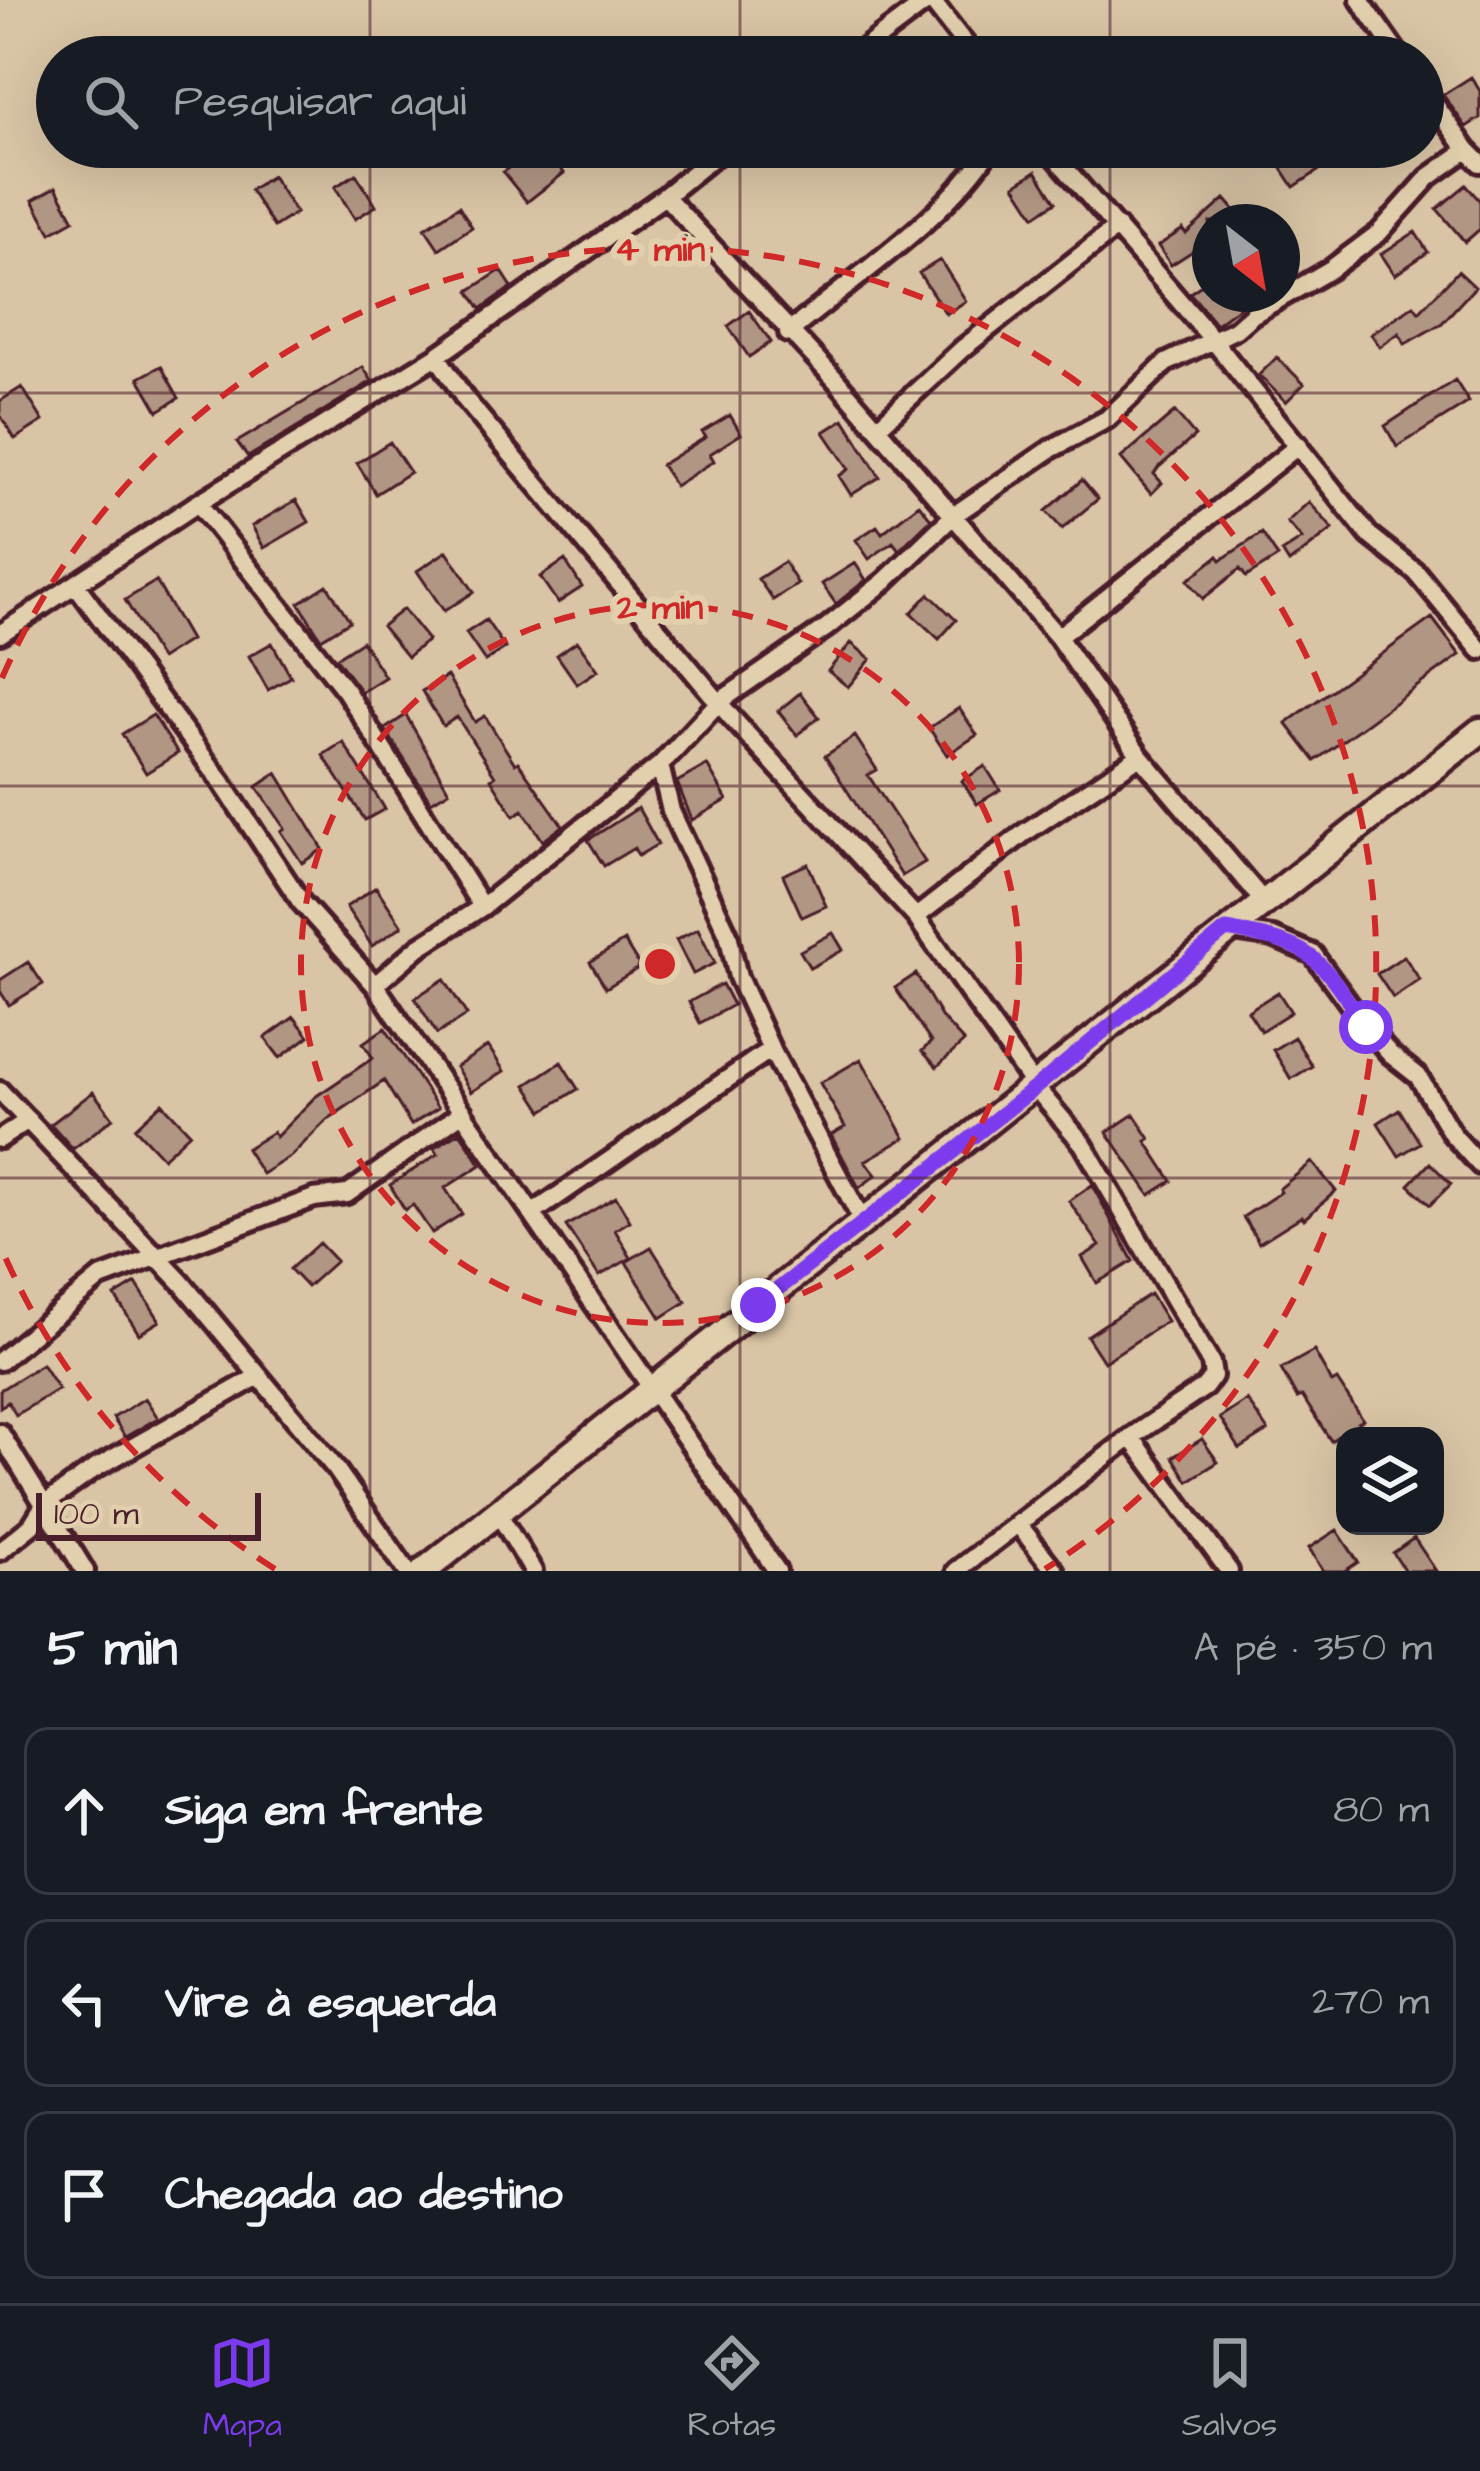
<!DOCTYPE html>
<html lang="pt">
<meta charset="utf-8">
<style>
:root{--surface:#171b24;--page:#242831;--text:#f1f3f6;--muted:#9ea1a6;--line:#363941;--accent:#7c3aed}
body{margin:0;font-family:"Architects Daughter",sans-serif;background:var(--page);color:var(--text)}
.controls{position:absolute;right:36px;bottom:36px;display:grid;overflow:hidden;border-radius:24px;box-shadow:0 12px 48px #0002}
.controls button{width:108px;height:108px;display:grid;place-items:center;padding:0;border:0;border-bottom:3px solid var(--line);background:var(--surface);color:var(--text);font:60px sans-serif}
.compass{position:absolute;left:1192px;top:204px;width:108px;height:108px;border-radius:50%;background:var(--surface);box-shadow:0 12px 48px #0002;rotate:149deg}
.scale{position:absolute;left:36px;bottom:30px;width:225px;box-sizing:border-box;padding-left:12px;border:6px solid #4a1f2b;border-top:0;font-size:33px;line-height:42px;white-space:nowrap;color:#4a1f2b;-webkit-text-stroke:9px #e2cfad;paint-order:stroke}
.stop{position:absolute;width:36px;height:36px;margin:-27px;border:9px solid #7c3aed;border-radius:50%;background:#fff}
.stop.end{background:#7c3aed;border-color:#fff;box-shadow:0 3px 12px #0008}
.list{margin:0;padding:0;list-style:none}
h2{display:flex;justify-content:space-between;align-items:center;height:156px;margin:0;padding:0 48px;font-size:51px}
h2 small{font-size:39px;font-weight:400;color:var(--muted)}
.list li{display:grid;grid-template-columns:78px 1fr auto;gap:36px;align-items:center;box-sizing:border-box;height:168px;margin:0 24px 24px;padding:0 24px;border:3px solid var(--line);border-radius:24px}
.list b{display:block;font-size:45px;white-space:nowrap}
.list em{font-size:39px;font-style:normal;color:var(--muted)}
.icon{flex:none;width:66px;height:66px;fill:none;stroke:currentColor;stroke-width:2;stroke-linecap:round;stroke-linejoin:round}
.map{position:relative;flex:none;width:1480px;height:1571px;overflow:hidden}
.search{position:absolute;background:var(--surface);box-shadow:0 12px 48px #0002;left:36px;right:36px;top:36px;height:132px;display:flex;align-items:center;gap:30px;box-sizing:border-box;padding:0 42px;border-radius:66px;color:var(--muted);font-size:45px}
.sheet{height:732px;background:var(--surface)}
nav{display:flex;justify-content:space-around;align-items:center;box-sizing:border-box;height:168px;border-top:3px solid var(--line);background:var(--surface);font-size:33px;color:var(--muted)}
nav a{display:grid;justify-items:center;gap:6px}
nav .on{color:var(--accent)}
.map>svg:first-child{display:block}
.building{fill:#b19683;stroke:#4a1f2b;stroke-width:3}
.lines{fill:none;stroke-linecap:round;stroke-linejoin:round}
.minor-casing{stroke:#4a1f2b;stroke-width:26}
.primary-casing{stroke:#4a1f2b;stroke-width:33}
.minor{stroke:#e2cfad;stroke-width:16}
.primary{stroke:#e2cfad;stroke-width:24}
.route{stroke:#7c3aed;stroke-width:15}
.grid{fill:none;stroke:#4a1f2b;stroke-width:3;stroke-opacity:0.55}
.ring{fill:none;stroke:#cf2828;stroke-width:6;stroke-dasharray:21 15}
.centre{fill:#cf2828;stroke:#e2cfad;stroke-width:6}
.ring-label{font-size:36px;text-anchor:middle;font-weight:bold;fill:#cf2828;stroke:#e2cfad;stroke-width:12;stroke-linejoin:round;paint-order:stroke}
</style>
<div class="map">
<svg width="1480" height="1571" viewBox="0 0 1480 1571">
<rect width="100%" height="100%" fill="#d9c4a5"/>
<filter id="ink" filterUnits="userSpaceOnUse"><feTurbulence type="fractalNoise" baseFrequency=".00833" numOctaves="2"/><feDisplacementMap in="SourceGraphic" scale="24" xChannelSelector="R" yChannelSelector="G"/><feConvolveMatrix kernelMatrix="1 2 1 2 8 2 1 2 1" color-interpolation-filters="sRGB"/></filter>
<g filter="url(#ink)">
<!-- building -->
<path class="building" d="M1471 77 1480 91V118L1466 127 1443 95Z
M534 147H543L564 173 527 202 503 172Z
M1292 147H1341L1317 162 1321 169 1294 187 1275 158Z
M1036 171 1056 202 1035 216 1015 185Z
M356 174 376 206 355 219 335 187Z
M272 176 296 213 274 227 250 190Z
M1466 185 1480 201V229L1465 242 1437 209Z
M56 187 74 220 51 233 33 200Z
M1225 199 1245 222H1210V240L1171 265 1158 246 1183 229 1186 234Z
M459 206 472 227 439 249 425 228Z
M1415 232 1428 252 1395 275 1381 254Z
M940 260 966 301 946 314 919 273Z
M501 270 512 287 481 309 469 291Z
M1458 271 1475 287 1442 323 1405 344 1399 333 1380 347 1371 334 1414 305 1419 312Z
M1210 279V294H1257L1216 324 1190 293Z
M749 311 771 342 749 357 728 326Z
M1277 357 1304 384 1286 402 1259 375Z
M161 366 179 398 158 411 139 378Z
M363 367 372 381 248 457 237 442Z
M1455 380 1469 402 1397 447 1385 426Z
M22 387 43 421 15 439 0 415V401Z
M1175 412 1195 436 1159 467 1154 474 1162 483 1151 494 1121 458Z
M730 415 741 434 710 454 714 461 675 486 661 465 706 437 702 432Z
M844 419 880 477 851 495 839 476 849 469 824 432Z
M390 442 410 472 376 494 357 463Z
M1082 480 1098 499 1062 529 1046 511Z
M296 500 309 522 264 548 252 526Z
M1309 502 1333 529 1289 563 1282 552 1302 539 1287 522Z
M919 504 931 519 899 550 893 542 869 559 856 540 877 526 882 533Z
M1262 533 1278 557 1246 577 1240 569 1203 599 1188 580 1218 556 1221 560Z
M447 551 474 592 444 611 417 571Z
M565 560 582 587 558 603 540 577Z
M784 562 798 584 773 600 758 579Z
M855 563 866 580 836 604 822 584Z
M156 581 190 640 160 659 125 600Z
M327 585 350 621 321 639 299 603Z
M929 594 956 620 939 639 911 613Z
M403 609 428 640 407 657 382 626Z
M1432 618 1460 655 1315 761 1286 723Z
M486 620 505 648 485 661 466 633Z
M362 641 385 677 361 692 336 658Z
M577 641 598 670 577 684 557 655Z
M272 643 291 677 268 690 249 656Z
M851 643 871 659 848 687 828 671Z
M447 676 475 722 485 716 515 764 518 762 563 826 543 841 523 810 514 816 491 779 495 776 457 717 443 726 422 691Z
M800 693 819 717 797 735 778 711Z
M959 708 977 735 947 755 929 728Z
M153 715 178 753 146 773 122 734Z
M406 715 449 791 431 802 385 729Z
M855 736 877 770 868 775 925 862 902 876 825 756Z
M343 742 385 809 365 820 323 755Z
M707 765 727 800 692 820 677 782Z
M985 766 1000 790 977 804 962 781Z
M277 773 323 849 302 863 281 831 285 828 257 787Z
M638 808 658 844 638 856 634 848 604 866 588 840Z
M808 864 826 906 802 917 783 875Z
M376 887 402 926 372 946 346 907Z
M698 929 715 963 693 974 676 940Z
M833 933 843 950 810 968 800 951Z
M624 941 640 967 606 988 590 962Z
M1404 956 1420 980 1393 998 1377 974Z
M28 962 43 984 9 1005 0 991V980Z
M916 974 942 1018 964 1042 937 1067 922 1051 931 1042 895 988Z
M444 979 467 1015 437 1034 415 998Z
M722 984 733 1005 700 1023 689 1002Z
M1278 992 1291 1012 1261 1031 1248 1011Z
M294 1017 309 1036 280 1058 265 1038Z
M385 1028 438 1108 411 1125 384 1081 327 1120 291 1156 262 1174 246 1149 273 1132 276 1137 315 1097 373 1058 363 1043Z
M1294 1037 1312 1066 1291 1079 1273 1050Z
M488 1046 504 1071 471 1092 456 1067Z
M861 1059 905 1138 865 1161 876 1175 859 1188 831 1135 845 1127 820 1083Z
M561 1062 578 1089 543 1111 526 1085Z
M93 1092 113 1118 73 1149 51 1124Z
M162 1103 190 1133 163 1158 135 1128Z
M1399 1109 1420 1143 1399 1156 1378 1123Z
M1134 1114 1150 1139 1146 1141 1172 1181 1150 1195 1107 1132Z
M460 1132 481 1165 445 1188 462 1214 432 1233 413 1205 405 1210 390 1185 438 1154 434 1148Z
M1312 1162 1336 1191 1304 1219 1302 1216 1259 1243 1243 1217 1281 1192 1279 1189Z
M1430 1163 1451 1184 1430 1205 1409 1185Z
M1092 1185 1133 1261 1097 1283 1082 1257 1100 1246 1069 1201Z
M616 1197 630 1221 615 1230 631 1258 599 1276 566 1226Z
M319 1243 336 1261 307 1287 290 1269Z
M651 1247 686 1302 661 1318 626 1262Z
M136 1283 160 1321 139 1334 115 1296Z
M1150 1294 1167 1321 1104 1362 1087 1336Z
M1314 1351 1332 1383 1337 1380 1363 1420 1358 1423 1363 1436H1338L1331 1441 1302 1396 1297 1398 1281 1369Z
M42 1364 58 1389 16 1415 8 1402 0 1407V1390Z
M145 1398 158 1418 125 1437 113 1418Z
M1247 1400 1268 1431 1240 1449 1220 1418Z
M1202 1439 1218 1462 1188 1481 1173 1457Z
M1337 1530 1358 1562 1345 1571H1323L1309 1548Z
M1414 1538 1436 1571H1405L1393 1553Z"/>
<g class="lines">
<!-- minor casing -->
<g class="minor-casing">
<path id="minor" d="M931 0 975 57
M1360 0 1400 57
M853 57 929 0
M1423 88 1467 150
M1047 147 1213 340 1369 535 1416 572 1480 650
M665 196 726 147
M788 333C853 278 946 218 991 147
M437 356 465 399 731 717 916 917 1035 1087 1083 1144 1211 1363 1213 1376 1205 1387 1131 1437 956 1571
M877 428 962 349 1117 227
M198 503 346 691 482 907
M76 585 221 781 301 902 375 985 777 1571
M0 634 198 503 437 356 665 196 834 378 1058 637 1140 756 1264 902
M1058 637 1299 445
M660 765 671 811 728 934 738 977 771 1049 863 1222
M916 917 1024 833 1140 756
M1227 930 1273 937 1313 954 1366 1027 1390 1054 1418 1076 1452 1134 1480 1165
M375 985 419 947 482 907 660 765 719 702 826 628 885 581 954 515 1051 449 1107 419 1166 363 1236 329 1252 315 1331 269 1379 233 1429 177 1467 150 1480 163
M0 1091 181 1282 336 1469 407 1571
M0 1139 28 1120
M533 1213 771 1049
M0 1361 100 1278 314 1198 347 1194 463 1112
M0 1433 85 1571
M1131 1437 1229 1571
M497 1511 533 1571
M1018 1524 1055 1571
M0 1551 31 1526 44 1505 94 1469 257 1377"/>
</g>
<!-- primary casing -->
<g class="primary-casing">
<path id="primary" d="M424 1571 1480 731"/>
</g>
<!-- minor -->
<use href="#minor" class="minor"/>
<!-- primary -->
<use href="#primary" class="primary"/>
</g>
</g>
<g class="lines" filter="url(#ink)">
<!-- route -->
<path class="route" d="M758 1305 1035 1088 1226 930C1315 944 1317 955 1366 1027"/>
</g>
<!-- grid -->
<path class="grid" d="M370 0V57M740 0V57M1110 0V57M370 147V1571M740 147V1571M1110 147V1571M0 393H1480M0 786H1480M0 1178H1480"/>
<!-- distance rings -->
<g class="ring">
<circle cx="660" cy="964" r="359"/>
<path d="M275 1569A717 717 0 0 1 2 1250M2 678A717 717 0 1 1 1045 1569"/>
</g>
<circle cx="660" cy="964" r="18" class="centre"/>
<g class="ring-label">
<text x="660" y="260">4 min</text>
<text x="660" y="618">2 min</text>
</g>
</svg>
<div class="controls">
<button><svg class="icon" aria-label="layers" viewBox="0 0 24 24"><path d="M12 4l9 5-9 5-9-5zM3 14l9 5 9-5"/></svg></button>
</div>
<svg class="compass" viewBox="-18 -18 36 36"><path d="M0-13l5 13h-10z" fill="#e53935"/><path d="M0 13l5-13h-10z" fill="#9ea1a6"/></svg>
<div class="scale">100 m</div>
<div class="stop" style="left:1366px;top:1027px"></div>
<div class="stop end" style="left:758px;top:1305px"></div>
<div class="search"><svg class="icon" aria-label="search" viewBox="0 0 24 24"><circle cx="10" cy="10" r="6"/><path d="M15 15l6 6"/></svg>Pesquisar aqui</div>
</div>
<section class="sheet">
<h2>5 min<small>A pé · 350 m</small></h2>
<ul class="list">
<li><svg class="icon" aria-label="ahead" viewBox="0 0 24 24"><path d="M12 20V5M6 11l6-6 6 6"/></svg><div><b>Siga em frente</b></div><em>80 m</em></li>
<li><svg class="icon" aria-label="left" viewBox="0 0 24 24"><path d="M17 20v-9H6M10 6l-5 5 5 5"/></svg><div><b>Vire à esquerda</b></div><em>270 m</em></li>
<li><svg class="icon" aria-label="arrive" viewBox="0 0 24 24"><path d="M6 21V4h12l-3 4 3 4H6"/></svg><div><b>Chegada ao destino</b></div></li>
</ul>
</section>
<nav>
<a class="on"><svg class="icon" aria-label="map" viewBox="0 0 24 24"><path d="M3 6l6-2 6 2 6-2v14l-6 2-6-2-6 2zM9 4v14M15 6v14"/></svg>Mapa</a>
<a><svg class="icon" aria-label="directions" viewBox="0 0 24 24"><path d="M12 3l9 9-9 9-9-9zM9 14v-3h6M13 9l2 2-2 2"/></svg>Rotas</a>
<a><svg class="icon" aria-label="saved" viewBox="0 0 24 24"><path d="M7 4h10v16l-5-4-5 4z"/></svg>Salvos</a>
</nav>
